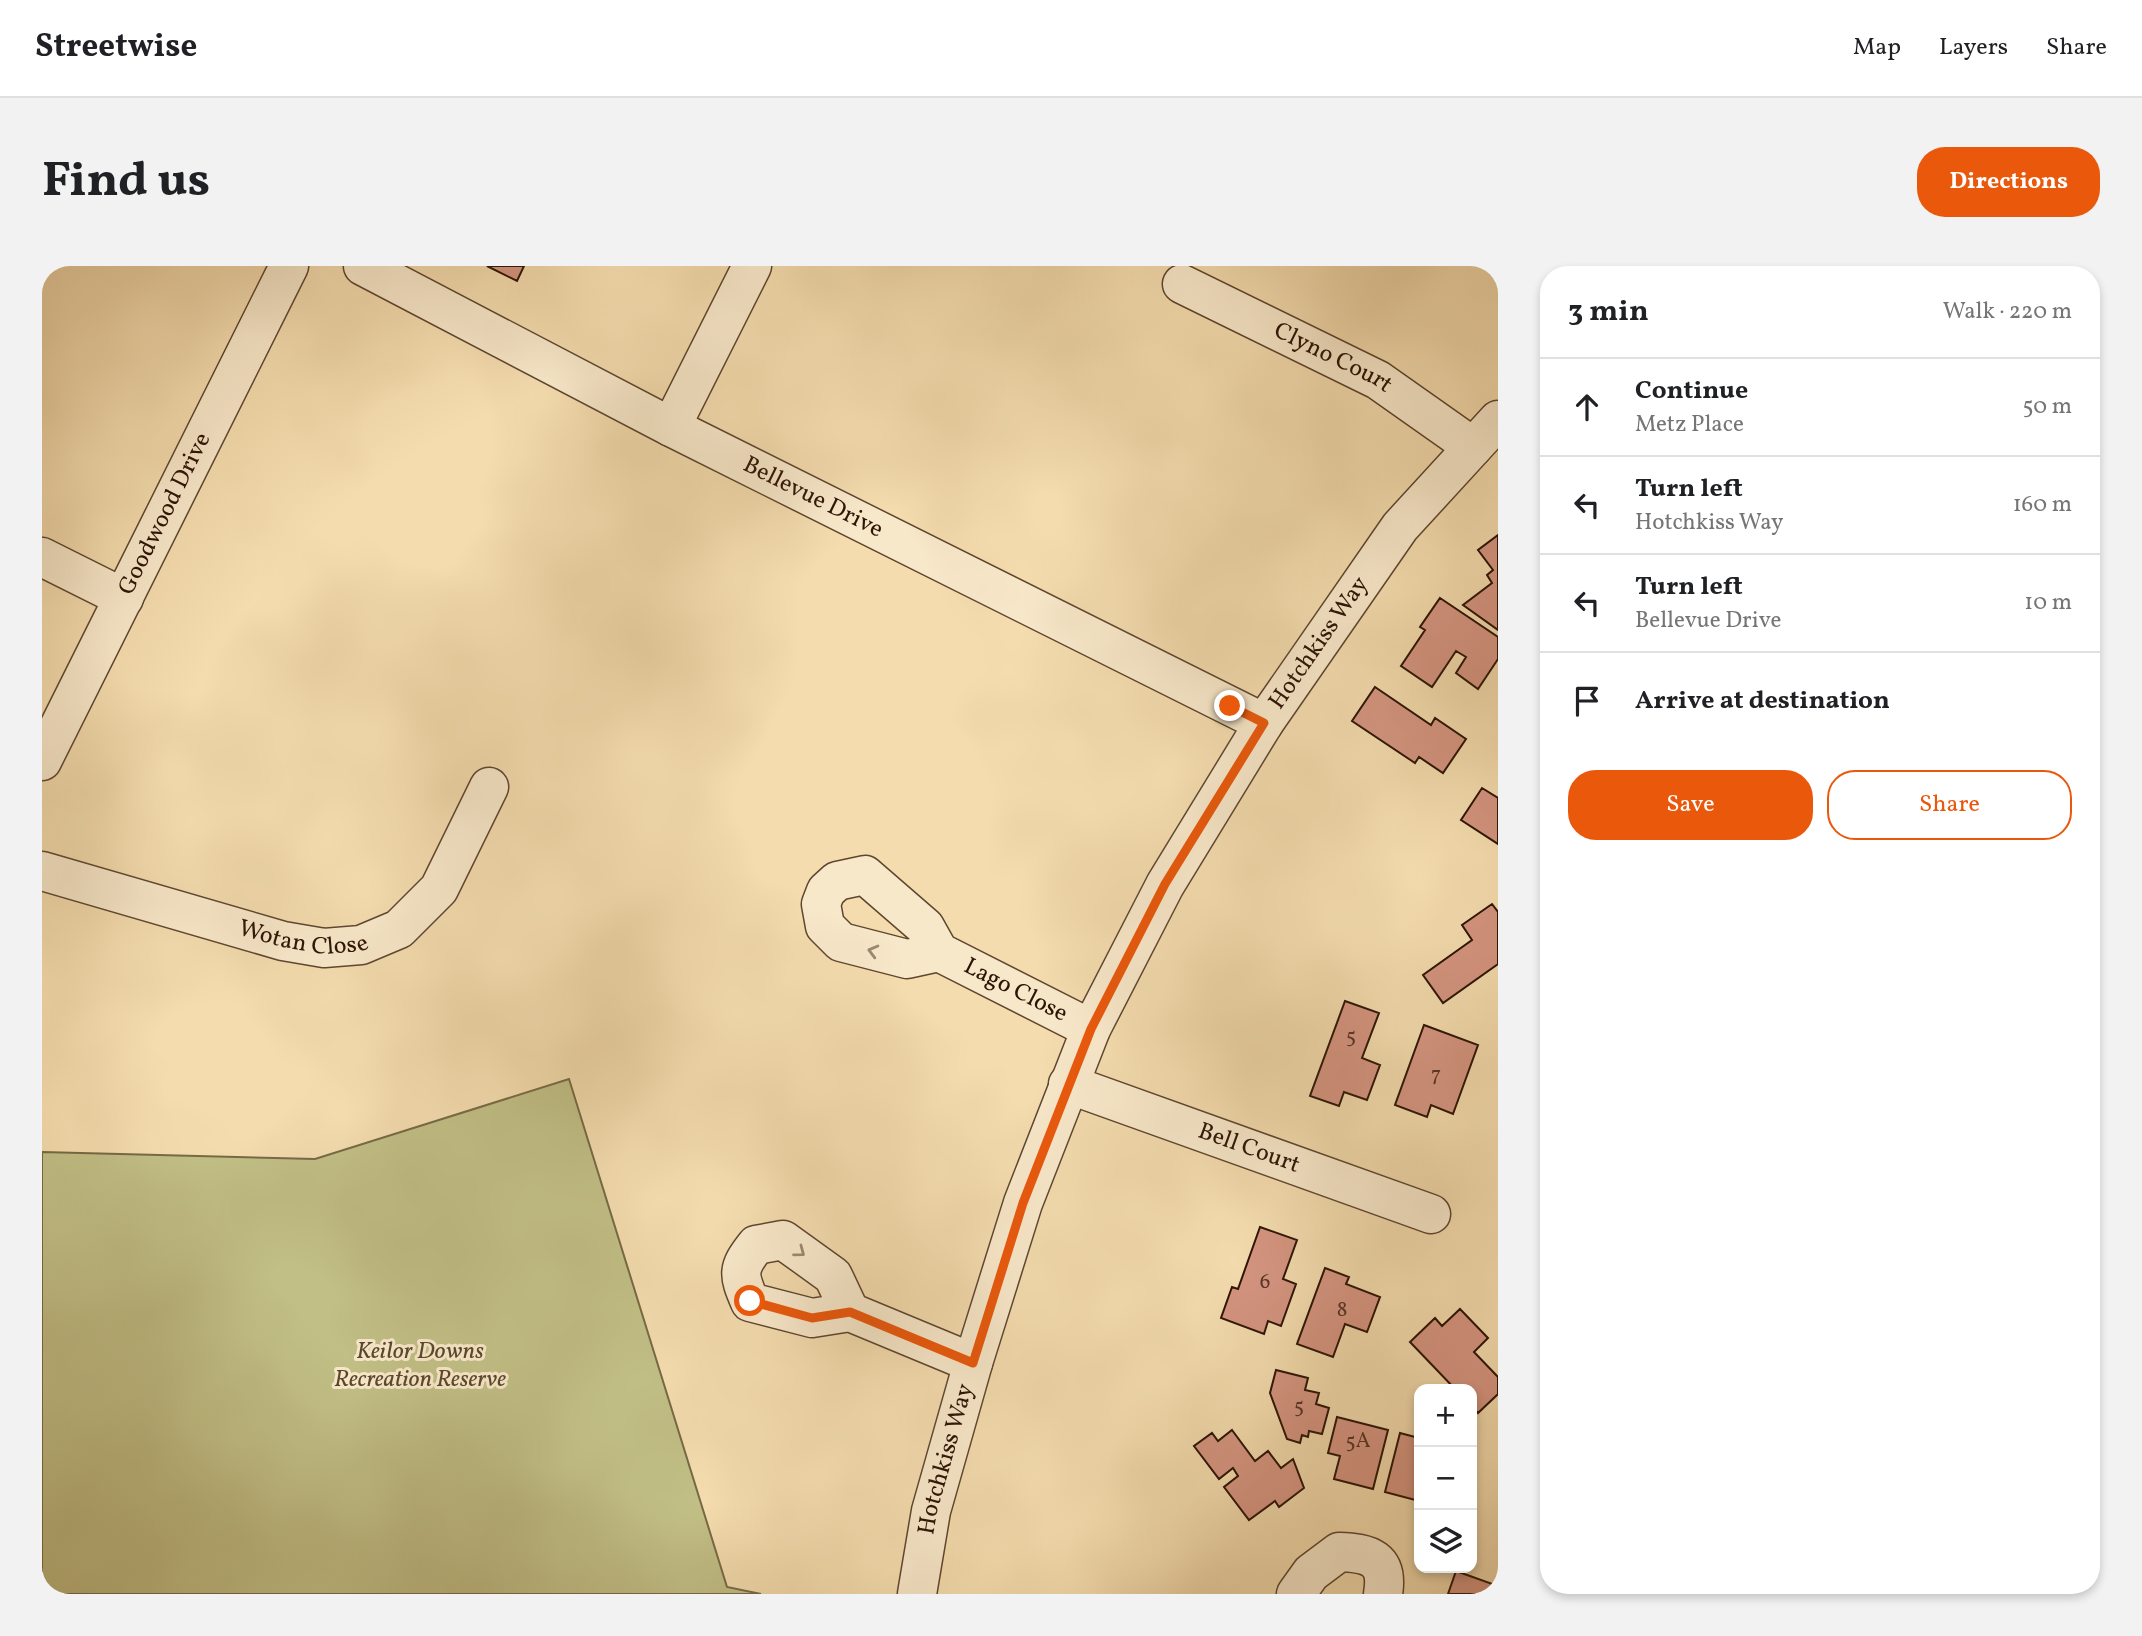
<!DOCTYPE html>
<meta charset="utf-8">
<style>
:root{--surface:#fff;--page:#f2f2f2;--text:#202124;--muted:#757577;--line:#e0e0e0;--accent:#ea580c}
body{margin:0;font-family:Vollkorn,serif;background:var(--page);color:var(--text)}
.controls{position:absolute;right:21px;bottom:21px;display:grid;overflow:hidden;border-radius:14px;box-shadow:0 4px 10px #0003}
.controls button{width:63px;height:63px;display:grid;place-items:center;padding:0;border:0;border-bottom:2px solid var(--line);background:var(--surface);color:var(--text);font:35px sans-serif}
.stop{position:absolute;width:21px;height:21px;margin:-16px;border:5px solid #ea580c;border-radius:50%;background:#fff}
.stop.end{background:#ea580c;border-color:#fff;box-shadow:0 2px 7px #0008}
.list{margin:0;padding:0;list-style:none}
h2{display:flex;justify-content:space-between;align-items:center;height:91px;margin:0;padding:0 28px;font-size:30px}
h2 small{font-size:23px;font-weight:400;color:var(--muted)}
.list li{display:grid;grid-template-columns:46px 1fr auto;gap:21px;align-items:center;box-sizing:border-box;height:98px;padding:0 28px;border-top:2px solid var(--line)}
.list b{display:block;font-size:26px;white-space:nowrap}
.list p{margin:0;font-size:23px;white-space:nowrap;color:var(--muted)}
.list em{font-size:23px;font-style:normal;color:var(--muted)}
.actions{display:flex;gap:14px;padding:21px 28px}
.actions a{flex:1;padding:16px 0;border:2px solid var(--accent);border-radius:28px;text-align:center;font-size:24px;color:var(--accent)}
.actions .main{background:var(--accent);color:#fff}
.icon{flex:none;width:38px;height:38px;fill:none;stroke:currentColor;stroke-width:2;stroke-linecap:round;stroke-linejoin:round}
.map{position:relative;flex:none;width:1456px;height:1328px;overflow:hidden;border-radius:28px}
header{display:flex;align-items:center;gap:42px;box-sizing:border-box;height:98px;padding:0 35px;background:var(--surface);border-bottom:2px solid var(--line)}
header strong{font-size:33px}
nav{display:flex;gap:38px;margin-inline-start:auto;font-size:24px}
.intro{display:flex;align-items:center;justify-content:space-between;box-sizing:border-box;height:168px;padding:0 42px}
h1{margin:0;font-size:49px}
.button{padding:18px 32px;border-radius:28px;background:var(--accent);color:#fff;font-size:24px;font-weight:700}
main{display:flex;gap:42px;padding:0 42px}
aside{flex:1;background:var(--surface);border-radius:28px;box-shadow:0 4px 10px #0003}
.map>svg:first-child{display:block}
.green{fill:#c1bf86;stroke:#766a46;stroke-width:2}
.building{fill:#d59581;stroke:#2c1406;stroke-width:2}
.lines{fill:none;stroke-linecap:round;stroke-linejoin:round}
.minor-casing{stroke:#5e4630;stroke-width:41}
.minor{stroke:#f8e8ca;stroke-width:38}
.oneway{stroke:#9c8972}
.route{stroke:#ea580c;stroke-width:9}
.labels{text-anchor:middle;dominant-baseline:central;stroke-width:6;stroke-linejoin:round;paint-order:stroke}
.number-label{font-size:21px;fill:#563425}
.street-label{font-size:24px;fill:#2c1406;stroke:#f8e8ca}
.park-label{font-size:24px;font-style:italic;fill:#59472c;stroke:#f8e8ca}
</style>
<header>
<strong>Streetwise</strong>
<nav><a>Map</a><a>Layers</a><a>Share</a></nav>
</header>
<div class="intro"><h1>Find us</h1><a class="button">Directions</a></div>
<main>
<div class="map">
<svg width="1456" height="1328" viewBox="0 0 1456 1328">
<rect width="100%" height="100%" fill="#f4dcae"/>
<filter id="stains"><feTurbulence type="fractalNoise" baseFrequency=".00286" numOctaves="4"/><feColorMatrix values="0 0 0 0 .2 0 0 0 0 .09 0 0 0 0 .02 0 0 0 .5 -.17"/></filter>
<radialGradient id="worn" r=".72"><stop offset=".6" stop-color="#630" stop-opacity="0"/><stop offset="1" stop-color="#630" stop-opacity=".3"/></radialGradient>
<!-- green -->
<path class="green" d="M527 813 685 1321 719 1328H0V886L273 893Z"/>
<!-- building -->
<path class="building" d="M445 0H482L475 15Z
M1456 269V364L1421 339 1450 317 1445 309 1451 304 1436 284Z
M1398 332 1456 371V393L1436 423 1414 407 1424 391 1414 385 1390 421 1359 400 1383 364 1378 361Z
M1333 421 1389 459 1393 452 1424 473 1401 507 1377 491 1373 497 1310 455Z
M1440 522 1456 532V578L1419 554Z
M1450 638 1456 646V698L1401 737 1381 709 1430 674 1420 659Z
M1303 735 1337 747 1320 792 1338 799 1325 834 1302 826 1297 840 1268 830Z
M1382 759 1436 779 1411 848 1389 839 1385 851 1353 839Z
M1218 961 1255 974 1241 1013 1254 1018 1239 1060 1226 1055 1222 1068 1179 1052 1190 1021 1196 1023Z
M1283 1002 1307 1011 1304 1018 1338 1031 1325 1066 1303 1058 1291 1091 1255 1078Z
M1418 1043 1446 1072 1432 1086 1456 1111V1128L1436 1147 1430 1141V1123H1413L1368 1076 1393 1052 1400 1060Z
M1234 1104 1266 1112 1263 1124 1277 1127 1274 1138 1287 1142 1280 1168 1267 1165 1266 1171 1260 1169 1258 1177 1245 1173 1228 1127Z
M1295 1151 1346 1164 1331 1223 1292 1213 1298 1190 1286 1187Z
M1190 1164 1213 1195 1226 1185 1239 1202 1251 1193 1262 1222 1237 1241 1233 1235 1207 1254 1182 1221 1196 1210 1191 1202 1177 1213 1152 1180 1170 1167 1176 1175Z
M1358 1167 1377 1172V1235L1343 1226Z
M1414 1305 1456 1320 1453 1328H1406Z"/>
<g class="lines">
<!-- minor casing -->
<g class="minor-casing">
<g id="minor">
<path id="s1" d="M321 0 629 161 1222 457"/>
<path id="s2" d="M1140 18 1336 114 1431 181"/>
<path d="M629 161 710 0"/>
<path d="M0 291 82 332"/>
<path id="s3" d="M0 495 247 0"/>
<path id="s4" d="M0 605 241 675 282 682 319 679 357 663 397 623 447 521"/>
<path id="s5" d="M897 686 865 693 799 676 783 660 779 638 784 625 795 615 823 609 883 661 897 686 1049 763"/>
<path id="s6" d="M1026 818 1389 948"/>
<path d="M808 1046 791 1010 741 974 714 979C695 1003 696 1008 708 1036L770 1052 808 1046 931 1097"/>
<path id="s7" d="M875 1328 889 1245 931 1097 981 937 1049 763 1123 619 1222 457 1358 261 1456 154"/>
<path d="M1254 1328 1269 1307 1297 1286C1327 1287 1347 1292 1341 1328"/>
</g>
</g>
<!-- minor -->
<use href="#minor" class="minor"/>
</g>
<!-- one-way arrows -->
<defs><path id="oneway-chevron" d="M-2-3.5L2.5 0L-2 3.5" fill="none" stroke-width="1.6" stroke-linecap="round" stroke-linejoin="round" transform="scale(1.75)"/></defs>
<g class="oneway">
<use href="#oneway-chevron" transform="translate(831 685) rotate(-165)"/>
<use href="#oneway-chevron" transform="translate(758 986) rotate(37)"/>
</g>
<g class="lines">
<!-- route -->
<path class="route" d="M708 1035 770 1052 808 1046 931 1097 981 937 1049 763 1123 618 1222 457 1188 440"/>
</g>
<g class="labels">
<!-- number labels -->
<g class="number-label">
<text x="1309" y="770">5</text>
<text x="1394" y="809">7</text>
<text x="1223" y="1016">6</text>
<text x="1300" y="1044">8</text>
<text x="1257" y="1140">5</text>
<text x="1316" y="1175">5A</text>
</g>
<!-- street labels -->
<g class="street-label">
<text stroke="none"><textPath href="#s2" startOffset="168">Clyno Court</textPath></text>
<text stroke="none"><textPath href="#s1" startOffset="506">Bellevue Drive</textPath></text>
<text stroke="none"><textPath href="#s3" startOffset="276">Goodwood Drive</textPath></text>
<text stroke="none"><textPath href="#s7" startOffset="1041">Hotchkiss Way</textPath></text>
<text stroke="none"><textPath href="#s4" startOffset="271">Wotan Close</textPath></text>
<text stroke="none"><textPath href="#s5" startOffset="397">Lago Close</textPath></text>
<text stroke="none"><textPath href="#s6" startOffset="192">Bell Court</textPath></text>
<text stroke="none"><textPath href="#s7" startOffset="138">Hotchkiss Way</textPath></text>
</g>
<!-- park labels -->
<g class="park-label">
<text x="378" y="1086">Keilor Downs<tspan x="378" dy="28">Recreation Reserve</tspan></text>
</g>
</g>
<rect width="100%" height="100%" filter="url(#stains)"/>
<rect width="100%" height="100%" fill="url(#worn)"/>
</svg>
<div class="controls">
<button>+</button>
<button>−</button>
<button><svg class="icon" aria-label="layers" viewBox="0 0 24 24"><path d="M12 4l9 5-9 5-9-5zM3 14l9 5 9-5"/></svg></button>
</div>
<div class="stop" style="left:708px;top:1035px"></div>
<div class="stop end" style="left:1188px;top:440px"></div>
</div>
<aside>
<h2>3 min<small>Walk · 220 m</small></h2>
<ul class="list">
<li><svg class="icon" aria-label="ahead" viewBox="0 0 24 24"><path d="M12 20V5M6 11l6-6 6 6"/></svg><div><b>Continue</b><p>Metz Place</p></div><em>50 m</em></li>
<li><svg class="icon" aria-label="left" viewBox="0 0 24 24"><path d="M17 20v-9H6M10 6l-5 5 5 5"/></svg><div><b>Turn left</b><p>Hotchkiss Way</p></div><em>160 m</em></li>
<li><svg class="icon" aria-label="left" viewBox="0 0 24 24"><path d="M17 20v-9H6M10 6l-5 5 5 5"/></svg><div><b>Turn left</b><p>Bellevue Drive</p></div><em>10 m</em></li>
<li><svg class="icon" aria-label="arrive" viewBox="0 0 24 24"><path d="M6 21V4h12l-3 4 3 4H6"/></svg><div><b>Arrive at destination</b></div></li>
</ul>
<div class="actions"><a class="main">Save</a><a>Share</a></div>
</aside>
</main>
